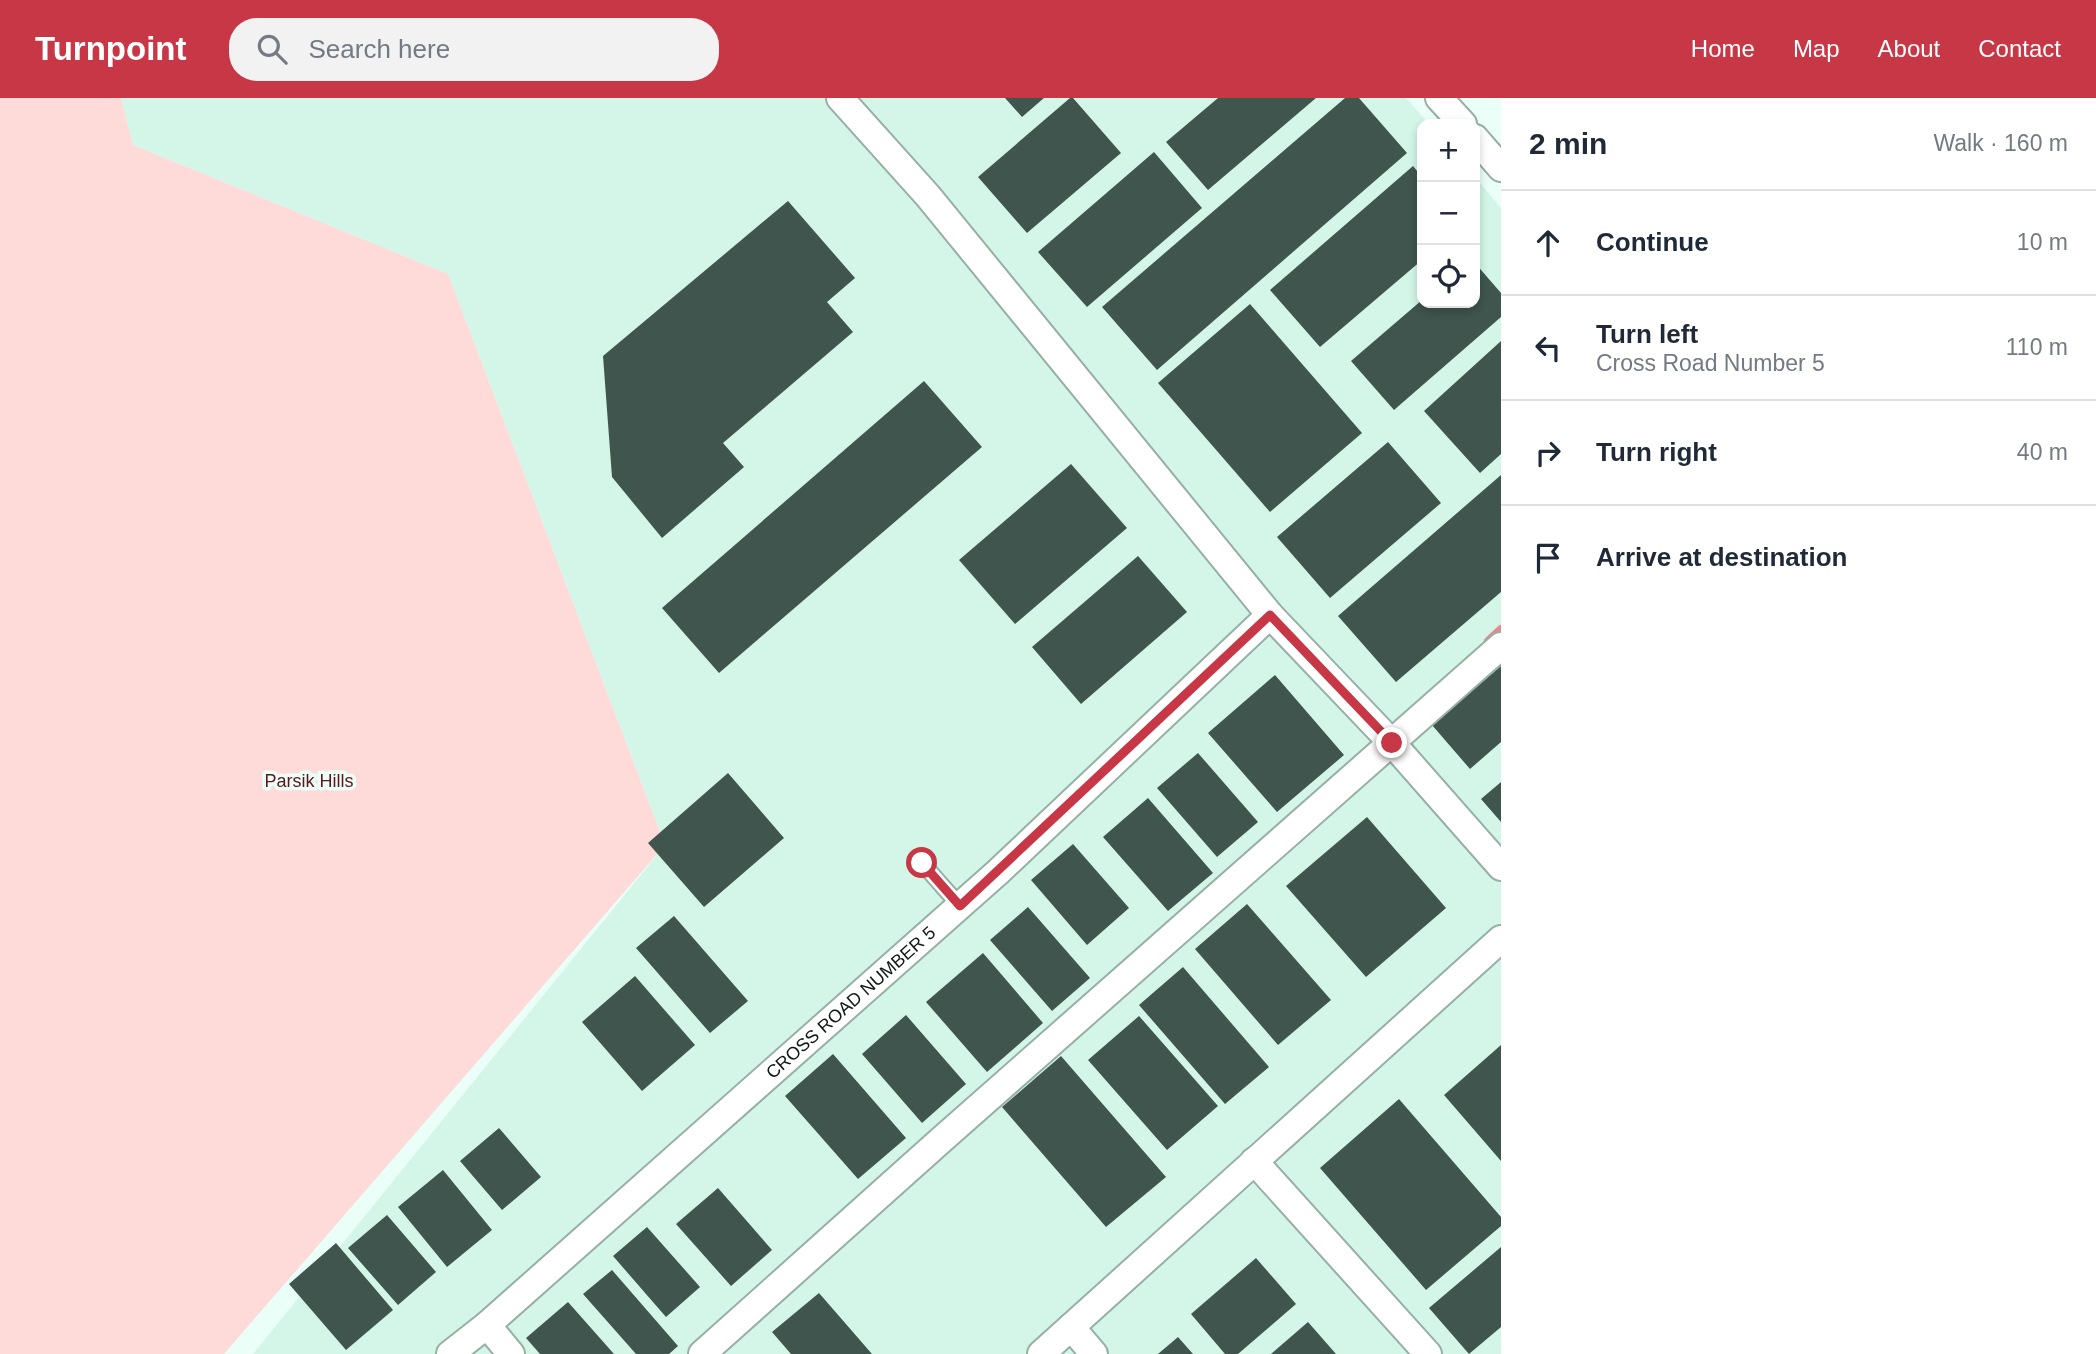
<!DOCTYPE html>
<meta charset="utf-8">
<style>
:root{--surface:#fff;--page:#f2f2f3;--text:#1f2937;--muted:#747a83;--line:#e0e1e3;--accent:#c73746}
body{margin:0;font-family:Arial,sans-serif;background:var(--page);color:var(--text)}
.controls{position:absolute;right:21px;top:21px;display:grid;overflow:hidden;border-radius:14px;box-shadow:0 4px 10px #0003}
.controls button{width:63px;height:63px;display:grid;place-items:center;padding:0;border:0;border-bottom:2px solid var(--line);background:var(--surface);color:var(--text);font:35px sans-serif}
.stop{position:absolute;width:21px;height:21px;margin:-16px;border:5px solid #c73746;border-radius:50%;background:#fff}
.stop.end{background:#c73746;border-color:#fff;box-shadow:0 2px 7px #0008}
.list{margin:0;padding:0;list-style:none}
h2{display:flex;justify-content:space-between;align-items:center;height:91px;margin:0;padding:0 28px;font-size:30px}
h2 small{font-size:23px;font-weight:400;color:var(--muted)}
.list li{display:grid;grid-template-columns:46px 1fr auto;gap:21px;align-items:center;box-sizing:border-box;height:105px;padding:0 28px;border-top:2px solid var(--line)}
.list b{display:block;font-size:26px;white-space:nowrap}
.list p{margin:0;font-size:23px;white-space:nowrap;color:var(--muted)}
.list em{font-size:23px;font-style:normal;color:var(--muted)}
.icon{flex:none;width:38px;height:38px;fill:none;stroke:currentColor;stroke-width:2;stroke-linecap:round;stroke-linejoin:round}
.map{position:relative;flex:none;width:1501px;height:1256px;overflow:hidden}
header{display:flex;align-items:center;gap:42px;box-sizing:border-box;height:98px;padding:0 35px;background:var(--accent);color:#fff}
header strong{font-size:33px}
nav{display:flex;gap:38px;margin-inline-start:auto;font-size:24px}
.search{width:490px;height:63px;background:var(--page);display:flex;align-items:center;gap:18px;box-sizing:border-box;padding:0 24px;border-radius:28px;color:var(--muted);font-size:26px}
main{display:flex}
aside{flex:1;background:var(--surface)}
.map>svg:first-child{display:block}
.built{fill:#d3f6e9}
.green{fill:#fedad9}
.lines{fill:none;stroke-linecap:round;stroke-linejoin:round}
.stream{stroke:#e58a8b;stroke-width:8}
.building{fill:#3f554e}
.service-casing{stroke:#97afa7;stroke-width:18}
.minor-casing{stroke:#97afa7;stroke-width:30}
.service{stroke:#fff;stroke-width:14}
.minor{stroke:#fff;stroke-width:26}
.route{stroke:#c73746;stroke-width:9}
.labels{text-anchor:middle;dominant-baseline:central;stroke-width:7;stroke-linejoin:round;paint-order:stroke}
.park-label{font-size:18px;fill:#65141e;stroke:#eafff7}
.street-label{font-size:18px;fill:#0f1814;stroke:#eafff7}
</style>
<header>
<strong>Turnpoint</strong>
<div class="search"><svg class="icon" aria-label="search" viewBox="0 0 24 24"><circle cx="10" cy="10" r="6"/><path d="M15 15l6 6"/></svg>Search here</div>
<nav><a>Home</a><a>Map</a><a>About</a><a>Contact</a></nav>
</header>
<main>
<div class="map">
<svg width="1501" height="1256" viewBox="0 0 1501 1256">
<rect width="100%" height="100%" fill="#eafff7"/>
<!-- built -->
<path class="built" d="M121 0H1406L1429 26H1422V205H1475V79L1501 110V1256H253L665 747 448 176 133 47Z"/>
<!-- green -->
<path class="green" d="M0 0H121L133 47 448 176 665 747 224 1256H0Z"/>
<g class="lines">
<!-- stream -->
<path class="stream" d="M1488 543 1501 531"/>
</g>
<!-- building -->
<path class="building" d="M1005 0H1044L1022 19Z
M1070 0H1073L1121 55 1027 135 978 79Z
M1218 0H1316L1208 92 1166 44Z
M1345 0H1359L1407 55 1157 272 1102 209Z
M1154 54 1202 110 1087 209 1038 154Z
M1413 68 1422 79V162L1320 249 1270 192Z
M788 103 855 180 827 204 853 234 723 345 744 369 662 440 612 379 603 258Z
M1475 165 1501 195V219L1394 312 1351 263 1422 202V205H1475Z
M1250 206 1362 335 1270 414 1158 285Z
M1501 243V356L1480 375 1424 313Z
M924 283 982 349 719 575 662 510Z
M1388 344 1441 405 1330 500 1277 439Z
M1071 366 1127 430 1015 526 959 462Z
M1501 377V494L1396 584 1338 518Z
M1138 458 1187 514 1081 606 1032 549Z
M1501 568V644L1470 671 1432 627Z
M1275 577 1344 657 1277 714 1208 635Z
M1198 655 1258 724 1217 759 1157 690Z
M728 675 784 740 704 809 648 745Z
M1501 684V724L1481 701Z
M1148 700 1213 775 1168 813 1103 739Z
M1367 719 1446 810 1366 879 1286 788Z
M1073 746 1129 810 1087 847 1031 782Z
M1247 806 1331 902 1278 947 1195 851Z
M1028 809 1090 880 1052 913 990 842Z
M674 818 748 903 710 935 636 850Z
M983 855 1043 925 987 974 926 904Z
M1183 869 1269 969 1225 1006 1139 907Z
M635 878 695 947 642 993 582 924Z
M906 917 966 986 922 1025 862 956Z
M1139 918 1218 1008 1167 1052 1088 962Z
M1501 947V1063L1444 997Z
M833 956 906 1040 858 1081 785 998Z
M1061 958 1166 1079 1106 1129 1002 1009Z
M1399 1001 1501 1119V1128L1426 1192 1320 1070Z
M499 1030 541 1079 502 1112 460 1063Z
M443 1072 492 1132 447 1169 398 1109Z
M718 1090 772 1152 731 1188 676 1126Z
M387 1117 436 1174 398 1207 348 1150Z
M647 1129 700 1189 666 1219 613 1158Z
M336 1145 393 1212 346 1252 289 1186Z
M1501 1149V1229L1469 1256 1429 1210Z
M1256 1160 1296 1206 1238 1256H1225L1191 1216Z
M612 1172 678 1248 669 1256H636L583 1196Z
M819 1195 872 1256H791L772 1234Z
M568 1204 614 1256H540L526 1240Z
M1308 1224 1336 1256H1271Z
M1178 1239 1193 1256H1158Z"/>
<g class="lines">
<!-- service casing -->
<g class="service-casing">
<path id="service" d="M922 765 960 808"/>
</g>
<!-- minor casing -->
<g class="minor-casing">
<g id="minor">
<path d="M840 0 928 98 1270 517 1392 645 1501 769"/>
<path d="M1439 0 1463 26"/>
<path d="M1475 40 1501 70"/>
<path d="M1254 1063 1428 1256"/>
<path id="s1" d="M487 1227 998 774 1270 517"/>
<path d="M1071 1229 1501 841"/>
<path d="M450 1256 487 1227 511 1256"/>
<path d="M702 1256 940 1043 1501 548"/>
<path d="M1041 1256 1071 1229 1094 1256"/>
</g>
</g>
<!-- service -->
<use href="#service" class="service"/>
<!-- minor -->
<use href="#minor" class="minor"/>
</g>
<g class="lines">
<!-- route -->
<path class="route" d="M922 765 960 808 1270 517 1392 645"/>
</g>
<g class="labels">
<!-- park labels -->
<g class="park-label">
<text x="309" y="683">Parsik Hills</text>
</g>
<!-- street labels -->
<g class="street-label">
<text stroke="none"><textPath href="#s1" startOffset="486">CROSS ROAD NUMBER 5</textPath></text>
</g>
</g>
</svg>
<div class="controls">
<button>+</button>
<button>−</button>
<button><svg class="icon" aria-label="locate" viewBox="0 0 24 24"><circle cx="12" cy="12" r="6"/><path d="M12 2v4M12 18v4M2 12h4M18 12h4"/></svg></button>
</div>
<div class="stop" style="left:922px;top:765px"></div>
<div class="stop end" style="left:1392px;top:645px"></div>
</div>
<aside>
<h2>2 min<small>Walk · 160 m</small></h2>
<ul class="list">
<li><svg class="icon" aria-label="ahead" viewBox="0 0 24 24"><path d="M12 20V5M6 11l6-6 6 6"/></svg><div><b>Continue</b></div><em>10 m</em></li>
<li><svg class="icon" aria-label="left" viewBox="0 0 24 24"><path d="M17 20v-9H6M10 6l-5 5 5 5"/></svg><div><b>Turn left</b><p>Cross Road Number 5</p></div><em>110 m</em></li>
<li><svg class="icon" aria-label="right" viewBox="0 0 24 24"><path d="M7 20v-9h11M14 6l5 5-5 5"/></svg><div><b>Turn right</b></div><em>40 m</em></li>
<li><svg class="icon" aria-label="arrive" viewBox="0 0 24 24"><path d="M6 21V4h12l-3 4 3 4H6"/></svg><div><b>Arrive at destination</b></div></li>
</ul>
</aside>
</main>
